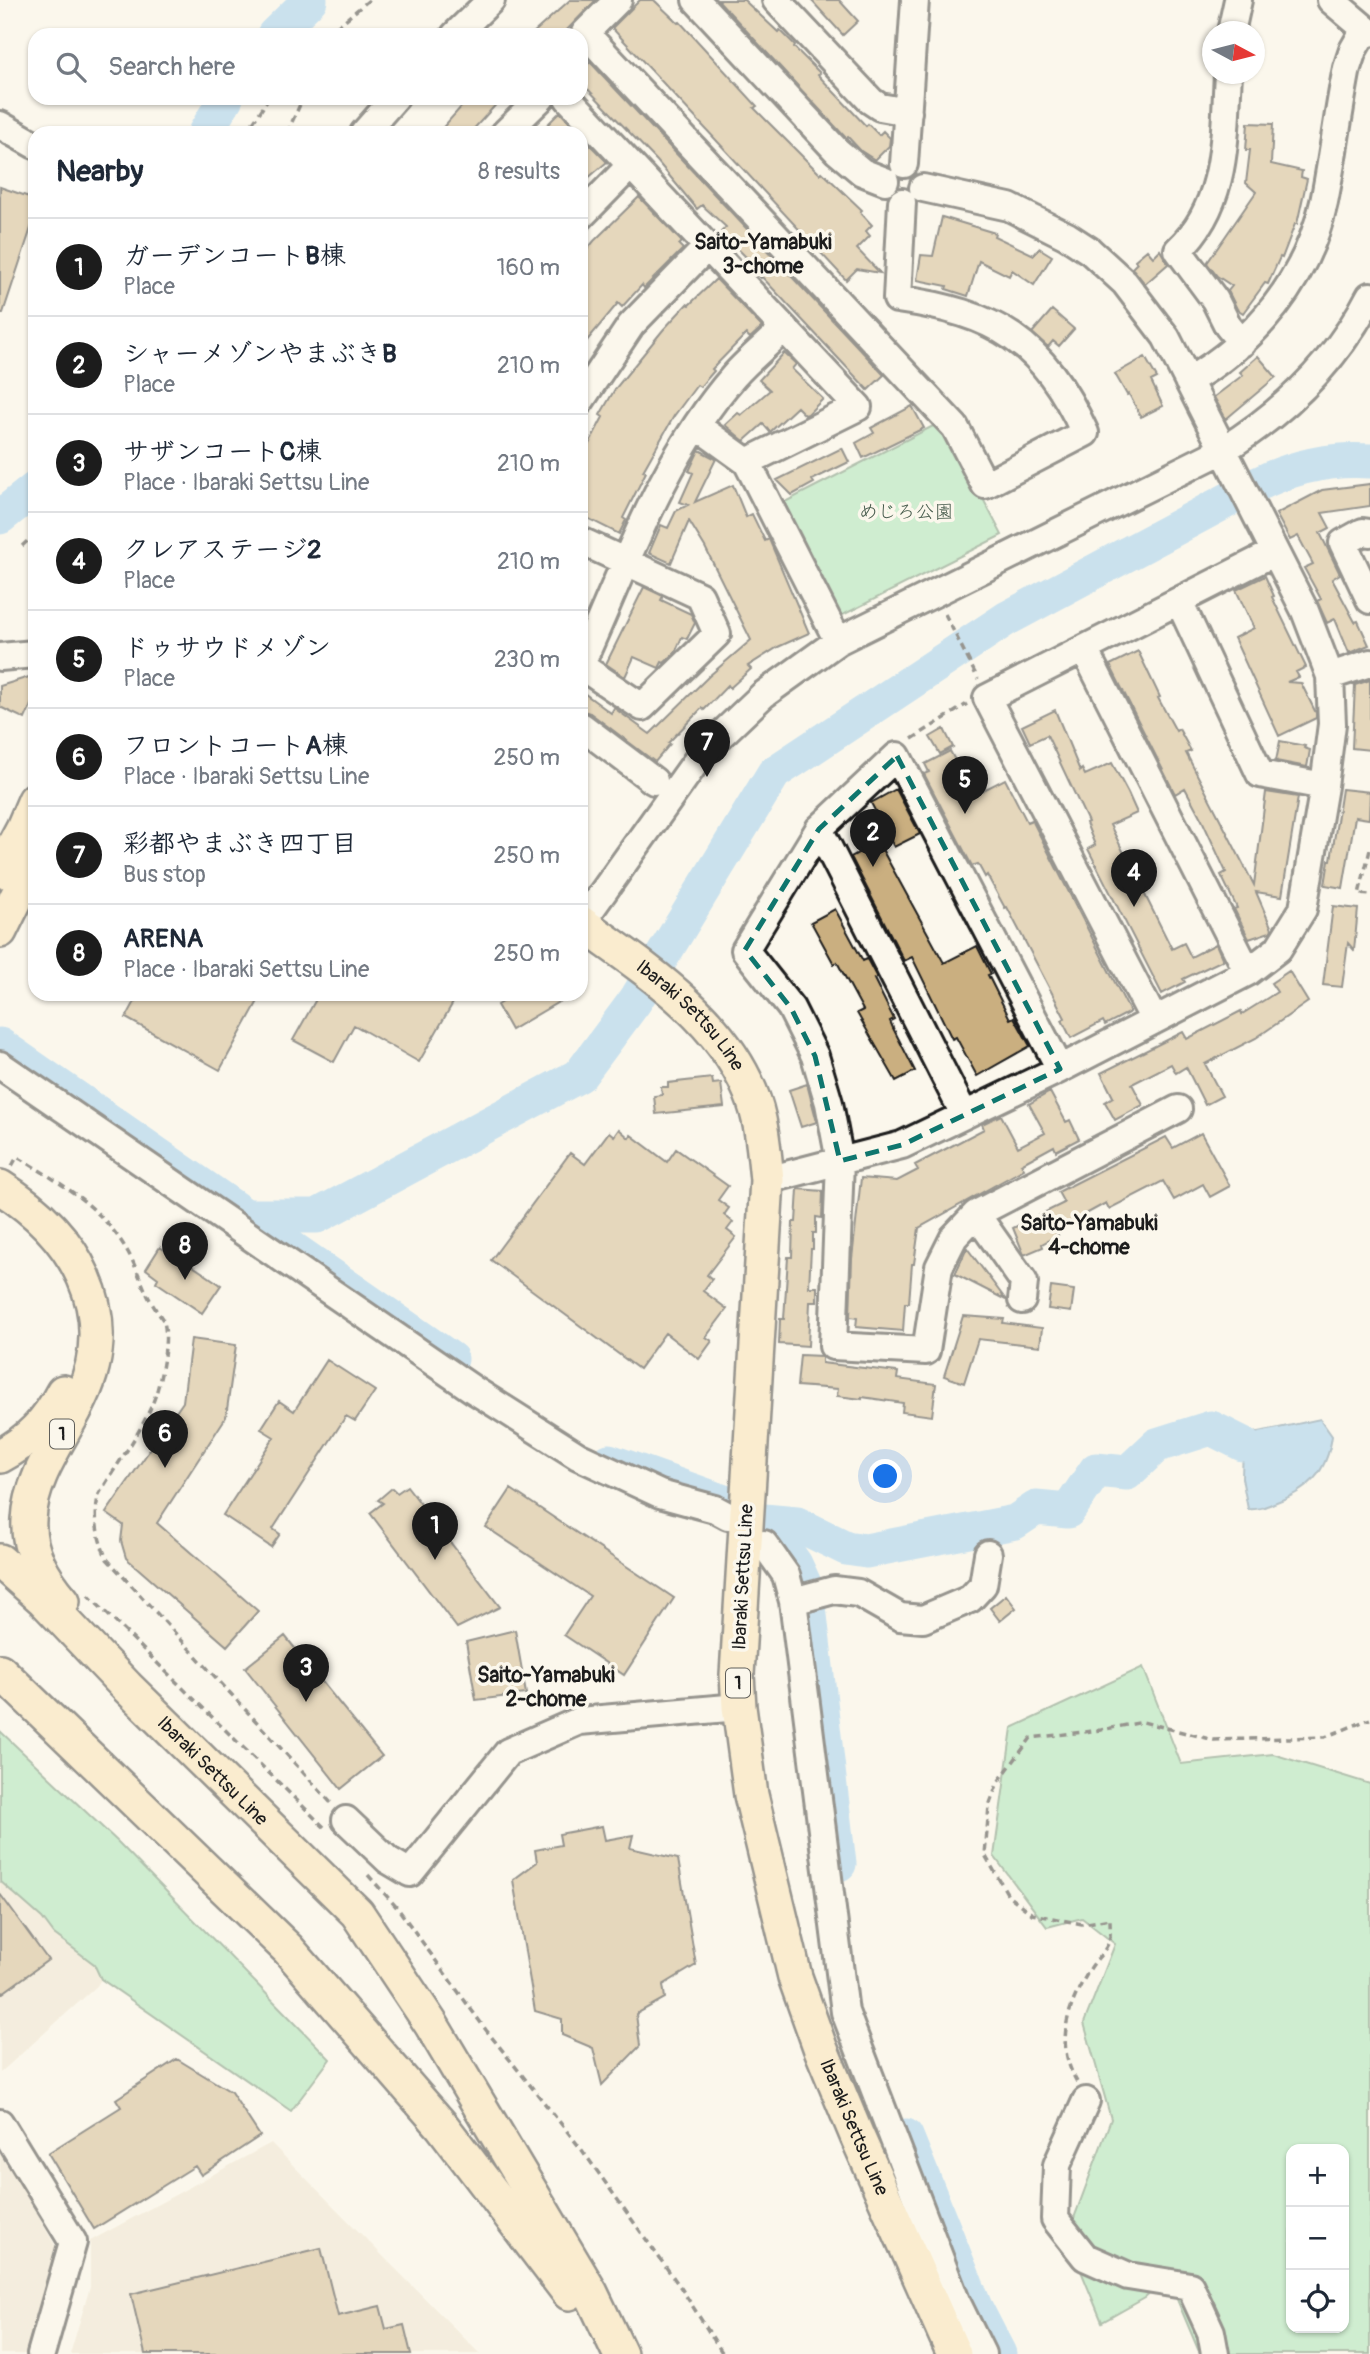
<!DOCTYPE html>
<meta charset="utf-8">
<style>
:root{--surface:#fff;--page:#f2f2f3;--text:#1f2937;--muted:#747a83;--line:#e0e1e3;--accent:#1c1c1c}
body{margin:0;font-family:Pangolin,"Klee One",sans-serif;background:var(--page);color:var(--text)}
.controls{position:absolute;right:21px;bottom:21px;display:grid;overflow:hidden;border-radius:14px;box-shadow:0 2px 5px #0004}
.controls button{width:63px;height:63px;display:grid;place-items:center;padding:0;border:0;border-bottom:2px solid var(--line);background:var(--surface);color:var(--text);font:35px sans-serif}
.compass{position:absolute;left:1202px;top:21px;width:63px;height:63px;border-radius:50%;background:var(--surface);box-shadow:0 2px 5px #0004;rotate:97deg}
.you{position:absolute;left:886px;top:1477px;width:24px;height:24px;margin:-18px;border:5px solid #fff;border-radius:50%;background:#1a73e8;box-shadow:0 0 0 10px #1a73e833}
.badge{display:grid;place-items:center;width:46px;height:46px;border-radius:50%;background:var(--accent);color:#fff;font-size:23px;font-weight:700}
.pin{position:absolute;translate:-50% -58px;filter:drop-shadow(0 2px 4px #0008)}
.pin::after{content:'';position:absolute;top:37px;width:24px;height:21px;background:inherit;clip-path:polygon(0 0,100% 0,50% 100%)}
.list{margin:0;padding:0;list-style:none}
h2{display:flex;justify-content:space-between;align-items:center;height:91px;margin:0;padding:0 28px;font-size:30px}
h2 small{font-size:23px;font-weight:400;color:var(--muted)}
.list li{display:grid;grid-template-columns:46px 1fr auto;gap:21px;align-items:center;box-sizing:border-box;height:98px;padding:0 28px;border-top:2px solid var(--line)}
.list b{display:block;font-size:26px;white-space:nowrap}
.list p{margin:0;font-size:23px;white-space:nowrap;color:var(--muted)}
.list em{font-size:23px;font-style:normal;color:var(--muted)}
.icon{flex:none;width:38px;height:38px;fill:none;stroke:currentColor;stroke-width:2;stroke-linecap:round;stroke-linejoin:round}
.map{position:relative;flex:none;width:1370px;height:2354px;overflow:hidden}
.search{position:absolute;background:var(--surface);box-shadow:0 2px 5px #0004;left:28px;top:28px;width:560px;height:77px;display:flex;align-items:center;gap:18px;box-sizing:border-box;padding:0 24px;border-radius:21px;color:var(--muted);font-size:26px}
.panel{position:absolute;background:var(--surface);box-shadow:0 2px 5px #0004;left:28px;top:126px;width:560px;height:875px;border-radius:21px}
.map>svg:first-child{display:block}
.built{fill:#ece1cc}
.green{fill:#9ae0ad;stroke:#5b7e64;stroke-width:2;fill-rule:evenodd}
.water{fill:#8fc6ee;stroke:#61829a;stroke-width:2}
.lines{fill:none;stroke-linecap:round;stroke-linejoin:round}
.river{stroke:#8fc6ee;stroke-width:35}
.building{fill:#caaf80;stroke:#1c1c1c;stroke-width:2}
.minor-casing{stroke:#1c1c1c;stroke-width:32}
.major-casing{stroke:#1c1c1c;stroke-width:38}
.path{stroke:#1c1c1c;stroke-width:3.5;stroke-dasharray:7 5;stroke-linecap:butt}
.minor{stroke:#fbf7ec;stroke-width:26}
.major{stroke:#f8deab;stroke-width:33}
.marked{fill:none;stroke:#0f766e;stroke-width:5;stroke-dasharray:14 9;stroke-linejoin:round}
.labels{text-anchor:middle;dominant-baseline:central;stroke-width:7;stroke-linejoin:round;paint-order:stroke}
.shield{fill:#fbf7ec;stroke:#5f5e5a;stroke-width:2}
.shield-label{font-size:18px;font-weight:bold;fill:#1c1c1c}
.park-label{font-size:19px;fill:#425748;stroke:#fbf7ec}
.street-label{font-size:19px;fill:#1c1c1c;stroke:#fbf7ec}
.neighbourhood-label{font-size:21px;font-weight:bold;fill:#1c1c1c;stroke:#fbf7ec}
</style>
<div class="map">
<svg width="1370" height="2354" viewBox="0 0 1370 2354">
<rect width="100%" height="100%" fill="#fbf7ec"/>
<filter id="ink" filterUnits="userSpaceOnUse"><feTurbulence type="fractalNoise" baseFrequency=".0143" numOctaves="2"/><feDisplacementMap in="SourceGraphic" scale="14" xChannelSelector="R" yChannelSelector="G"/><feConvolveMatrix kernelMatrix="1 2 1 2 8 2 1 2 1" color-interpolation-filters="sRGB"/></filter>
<g filter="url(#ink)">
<!-- built -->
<path class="built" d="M0 1881 42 1918 54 1934 94 1964 101 1979 97 1986 0 2073Z
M271 2143 480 2354H70L90 2287V2241Z
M0 2149 57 2249 31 2354H0Z"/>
<!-- green -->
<path class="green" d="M939 423 948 432 1002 535 837 618 779 505Z
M1143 1667 1181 1764 1273 1754 1370 1784V2354H1200L1168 2278 1145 2298 1102 2322 1067 2237 1111 2119 1084 2023 1115 1944 1082 1918 1047 1927 994 1856 1012 1728ZM1291 2149H1344V2328H1291Z
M0 1731 118 1842 330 2059 291 2111 101 1979 94 1964 54 1934 42 1918 0 1881Z"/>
<!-- water -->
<path class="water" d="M1320 1419 1332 1436C1327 1473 1308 1491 1274 1503 1265 1507 1258 1510 1248 1509L1242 1478 1243 1444 1250 1434Z"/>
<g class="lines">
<!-- river -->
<path class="river" d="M274 35 310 0
M205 133 226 98
M0 517 35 489
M0 1045 451 1359
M248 1216H317L580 1075 635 1001 774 773 1006 619 1256 485C1292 467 1330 458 1370 461
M609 1461 724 1502
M764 1521 795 1564 807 1590 839 1864
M764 1521 797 1524 846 1548 866 1551 1015 1522 1036 1508 1068 1511 1096 1470 1127 1473 1157 1445 1211 1428 1243 1444
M906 2136 975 2307 999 2354"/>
</g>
<!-- building -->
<path class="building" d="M570 0H596L562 35H531Z
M640 0H654L678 23 680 22 757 106 754 108 820 174 822 172 862 210 860 212 872 225 866 231 870 236 857 249 880 273 857 269 846 280 612 28Z
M718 0H744L778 32 780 30 795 45 794 47 820 73 818 75 866 126 868 124 879 135 883 131 890 138 889 146 875 160 861 151 848 137 846 138Z
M811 0H839L858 21 843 35Z
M590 62 884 375 868 390 762 277 761 278 743 260 746 257 721 232 726 227 702 205 697 209 657 161 581 82V70Z
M469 98H502L470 133H438Z
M560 112 579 133H539Z
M1248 123 1273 124 1271 164 1302 171 1301 177 1307 179 1297 224H1295L1282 258 1280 257 1268 284 1265 283 1243 313 1237 309 1228 291 1232 286 1217 276 1207 263 1256 192 1246 183 1250 150H1246Z
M581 136 607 162 581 184Z
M0 187 35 199V216L3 313H0Z
M639 197 682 242 679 245 683 249 644 288 642 285 622 307 618 303 581 348V257L594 241Z
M942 217 995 233 994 236 1034 255 1039 248 1052 256 1034 285 1012 270 1009 276 979 261 968 296 946 289 947 286 917 280 921 255 933 256Z
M1147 250 1153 257 1160 250 1168 264 1145 284 1132 268 1137 263 1135 260Z
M716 279 762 327 750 338 746 334 712 369 714 371 700 387 697 385 674 416 643 471 646 472 623 518 626 520 619 534 581 515V459L603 417 600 415 615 389 663 330 687 304 689 305Z
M1052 310 1074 329 1059 346 1053 341 1048 347 1032 333Z
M784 353 796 364 792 369 823 399 808 414 805 415 797 407 770 432 763 424 744 441 725 425 738 413 741 415 770 390 759 380Z
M1258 356 1276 377 1226 419 1214 397 1243 375 1240 372Z
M1145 357 1157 378 1151 381 1163 406 1141 417 1129 394 1127 395 1115 374Z
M912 406 924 428 863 458 856 443 874 433 871 428Z
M842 448 849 462 812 480 814 483 792 495 777 480Z
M699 450 716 459 695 502 733 485 746 517 752 514 765 541 769 539 809 633 778 647 748 666 751 669 730 688 728 685 704 710 702 708 668 743 670 744 655 762 590 713 581 711V691L611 713 614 708 650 734 709 676 751 640 705 547 689 521 671 563 649 553 661 525 668 528 676 511 688 505 680 502 693 473 689 471Z
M1370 484V506L1322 513 1330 528 1320 533 1340 574 1332 579 1355 622 1358 621 1369 645 1349 653 1335 619 1327 623 1317 601 1321 599 1304 568 1313 564 1298 536 1290 540 1276 514 1322 490Z
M1265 576 1274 596 1272 597 1306 667 1296 672 1299 677 1287 682 1301 683 1316 713V718L1279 736 1234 638 1254 628 1236 590Z
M644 587 663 596 661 600 691 614 695 623 687 639 682 637 675 653 664 663 662 662 659 668 634 657 625 677 606 664Z
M1138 651 1160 697 1158 698 1176 731 1179 729 1191 751 1186 753 1254 885 1266 792 1298 797 1282 896 1256 892 1272 929 1270 932 1249 939 1234 909 1237 908 1221 875 1226 872 1202 820 1185 788 1175 794 1110 665Z
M29 677 35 685V696L25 719 0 707V686Z
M1370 680V750L1352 748 1355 685Z
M1055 710 1080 771 1082 769 1085 775 1112 763 1128 793 1137 813 1110 825 1172 949 1184 943 1191 957 1216 944 1223 960 1183 979 1185 982 1162 994 1088 849 1095 845 1086 823 1088 822 1047 735 1030 743 1022 726Z
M944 729 953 747 940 754 930 737Z
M1280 741 1305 746 1304 748 1310 750 1307 767 1276 761Z
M950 751 974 795 1005 779 1027 822 1032 820 1130 1012 1105 1025 1103 1021 1071 1038 1062 1020 1065 1018 1007 907 1005 908 987 875 985 877 978 864 972 866 924 774 929 772 925 764Z
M896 789 920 834 894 847 871 803Z
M1342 789 1370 792 1369 819 1355 817 1343 888 1325 885 1329 860H1331Z
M878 842 944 963 977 946 991 974 988 975 1010 1019 1014 1017 1030 1046 977 1076 956 1037 952 1039 912 957 904 961 851 857Z
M1333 906 1358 909 1354 950 1348 943 1342 987 1323 985Z
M835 909 863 961 867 959 877 978 874 979 894 1019 890 1021 893 1028 915 1071 896 1081 857 1013 863 1010 837 962 834 964 811 922Z
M1289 971 1308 1002 1256 1038 1205 1064 1222 1096 1205 1105 1186 1067 1176 1073 1171 1064 1132 1084 1143 1105 1115 1120 1105 1102 1113 1097 1101 1073 1183 1032 1187 1039 1241 1011 1242 1014 1277 992 1271 983Z
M139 994H262L220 1070 126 1018Z
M319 994H458L419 1062 354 1025 334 1062 293 1040Z
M515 994H572L511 1030 497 1005Z
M712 1078 713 1084 721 1083 724 1107 656 1114 654 1096 662 1095 661 1087H668V1083Z
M807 1084 817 1122 801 1127 789 1090Z
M1050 1092 1066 1122 1070 1120 1079 1139 1056 1151 1054 1146 1021 1164 1024 1169 919 1228 914 1264H912L909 1303H905L903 1331 856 1327 857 1318 850 1317 852 1259 861 1178 897 1181 918 1170 915 1165 984 1129 982 1124 1001 1115 1018 1147 1045 1133 1029 1104Z
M619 1129 629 1138 631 1135 667 1162 676 1149 728 1186 718 1200 729 1208 724 1215 733 1222 727 1230 736 1237 707 1275 712 1279 703 1291 727 1309 706 1337 712 1341 699 1359 665 1333 639 1369 491 1260 570 1153 585 1164 609 1132 614 1136Z
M1201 1133 1230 1186 1210 1197 1203 1184 1174 1200 1163 1181 1109 1209 1106 1203 1055 1231 1058 1235 1042 1244 1043 1247 1024 1255 1013 1228 1064 1203 1058 1192 1166 1137 1173 1148Z
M798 1189 823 1191 822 1218 816 1217V1233H813V1249H811L809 1287H817V1302H810L808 1346 779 1344 780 1319H784L788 1257H792L793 1222H796Z
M160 1247 176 1258 178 1256 221 1285 202 1313 156 1282 158 1278 146 1269Z
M967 1248 1006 1300 955 1274Z
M1051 1287 1074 1290 1071 1312 1048 1309Z
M963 1316 1004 1319 1003 1323 1042 1328 1040 1346 978 1339 964 1383 944 1376Z
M191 1339 236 1345 226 1417 157 1523 258 1611 227 1646 126 1558 121 1541 123 1525 106 1513 183 1402Z
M800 1355 822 1356V1363L898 1372 897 1379 936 1384 932 1416 902 1412 903 1403 862 1397V1399L837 1396 838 1389 797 1386Z
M327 1360 375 1391 355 1421 346 1416 273 1529 280 1534 271 1547 223 1515 274 1437 261 1429 279 1401 294 1411Z
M407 1486 500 1607 457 1628 370 1513 383 1503 378 1500 392 1488 397 1493Z
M511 1489 674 1598 624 1675 564 1635 590 1596 486 1527Z
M1006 1595 1016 1608 1000 1621 990 1608Z
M515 1630 526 1694 476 1700 466 1642Z
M285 1636 382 1756 341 1789 245 1668Z
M602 1826 605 1840 633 1835 630 1848 678 1859 696 1965 663 1985 665 1998 636 2014 640 2046 602 2085 593 2048 562 2035V2019L535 2011 513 1880 537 1862 535 1850 561 1845 559 1834Z
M0 1894 48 1960 0 1995Z
M177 2059 231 2092 260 2136 201 2175 195 2166 94 2229 48 2153 121 2107 116 2099Z
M321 2248 338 2316 380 2306 386 2329 404 2325 411 2354H145L131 2294Z"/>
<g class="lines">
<!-- minor casing -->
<g class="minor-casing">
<path id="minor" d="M618 0 585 33 955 427 985 485 1085 433C1043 341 996 313 897 299L902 202
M696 0 837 151 862 172 885 181
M776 0 871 101 880 107 908 112
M1331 0 1370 33
M1231 32 1238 0
M455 35 491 0
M1228 74C1224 137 1228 203 1178 250L1215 300 1228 326 1242 343
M568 98 858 407 747 462
M0 125 35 145
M364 133 395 98
M505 133 541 98
M904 164 915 0
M581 216 631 165
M1188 381C1256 342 1307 279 1324 202 1333 158 1338 113 1347 68L1353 50 1365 29
M581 400 631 325 708 246
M697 426 747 462 838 641
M1370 533 1363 532 1343 543 1370 600
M581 541 700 596 717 634 642 707 581 666
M1179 601 1260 774 1324 786
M1084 649 1248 972
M0 657 35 654
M581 664C625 567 662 458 734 376 749 359 768 344 784 328
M1330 676 1370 663
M581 726 654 781
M819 829 964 1114
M581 923 703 752 763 695 838 641 1223 450C1286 411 1336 362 1370 296
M1154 1020 987 698 1275 552
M0 1065 474 1390 578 1456 660 1494 715 1509 728 1516
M1060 1069 897 756 819 829 745 950 791 1008 815 1056 829 1103 840 1161 833 1346 926 1351 939 1267 954 1237 976 1214 1178 1109
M767 1180 902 1145 1060 1069 1248 972 1278 949 1303 909 1324 786 1332 724 1330 676 1305 611 1166 337 1125 283 1090 251 1067 236 1009 207 923 188
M976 1214 1024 1282 1022 1300
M764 1544 786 1575 793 1601 845 2012 956 2301 982 2354
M793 1601 834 1590 858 1593 900 1617 923 1619 970 1599 983 1585 988 1554
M346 1820 388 1860 410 1873 508 1752 579 1721 739 1707
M1086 2101 1057 2165 1055 2219 1085 2257 1128 2276 1190 2286 1211 2332 1215 2354
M0 2123 73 2242 41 2354"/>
</g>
<!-- major casing -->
<g class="major-casing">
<g id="major">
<path d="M0 871 23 828 35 800"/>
<path id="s1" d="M581 923C645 969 718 1015 750 1091 762 1119 764 1150 767 1180L737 1675 739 1707 751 1795 795 1977 820 2047 857 2136 954 2354"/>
<path d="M0 931 35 860"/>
<path d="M0 1187C74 1233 122 1311 81 1398 63 1437 31 1475 29 1520 27 1551 43 1578 63 1601"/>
<path d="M0 1456C29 1441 48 1421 63 1392"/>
<path id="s2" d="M0 1561 44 1600 127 1687 357 1913 431 2024 591 2293 620 2354"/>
<path d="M0 1671 288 1949 442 2126 569 2293"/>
</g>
</g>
<!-- path -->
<path class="path" d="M327 35 369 0
M246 133 269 98
M287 133 303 98
M22 546 35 534
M945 614 978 679
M912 739 967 704
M1370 850 1359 894 1370 895
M12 1166 17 1157C57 1180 98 1205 123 1244 133 1259 139 1276 146 1292 151 1303 157 1311 163 1320 170 1334 161 1378 156 1394 144 1430 117 1463 98 1496 94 1520 97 1537 107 1559L332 1804
M88 1595 325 1828
M368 1875 399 1910 486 2030 582 2150 681 2288 723 2354
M1077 2082C1054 2043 1068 2005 1090 1969 1095 1960 1106 1951 1109 1941 1111 1935 1110 1926 1110 1919L1082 1924 1032 1914 1008 1895 985 1855 989 1806 998 1782 1031 1738 1101 1730 1143 1722 1214 1740 1325 1737 1370 1719"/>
<!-- minor -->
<use href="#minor" class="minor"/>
<!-- major -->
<use href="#major" class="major"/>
</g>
</g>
<!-- marked area -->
<path d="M0 0H1370V2354H0ZM897 756 1060 1069 902 1145 840 1161 815 1056 791 1008 745 950 819 829Z" fill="#fbf7ec" fill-opacity=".55" fill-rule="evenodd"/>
<path class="marked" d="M897 756 1060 1069 902 1145 840 1161 815 1056 791 1008 745 950 819 829Z"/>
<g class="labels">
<!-- shield labels -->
<g class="shield">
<rect x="50" y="1419.5" width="24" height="29" rx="5"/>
<rect x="726" y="1668.5" width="24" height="29" rx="5"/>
</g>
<g class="shield-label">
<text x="62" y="1434">1</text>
<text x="738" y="1683">1</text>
</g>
<!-- park labels -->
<g class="park-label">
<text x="906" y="512">めじろ公園</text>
</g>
<!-- street labels -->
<g class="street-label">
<text stroke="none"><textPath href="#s1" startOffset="144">Ibaraki Settsu Line</textPath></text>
<text transform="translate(743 1577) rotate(-87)">Ibaraki Settsu Line</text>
<text stroke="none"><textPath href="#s2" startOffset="299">Ibaraki Settsu Line</textPath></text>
<text stroke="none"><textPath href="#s1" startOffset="1298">Ibaraki Settsu Line</textPath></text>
</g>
<!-- neighbourhood labels -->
<g class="neighbourhood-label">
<text x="763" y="242">Saito-Yamabuki<tspan x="763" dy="24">3-chome</tspan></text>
<text x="1089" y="1223">Saito-Yamabuki<tspan x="1089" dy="24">4-chome</tspan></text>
<text x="546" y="1675">Saito-Yamabuki<tspan x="546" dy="24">2-chome</tspan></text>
</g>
</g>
</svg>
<div class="controls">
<button>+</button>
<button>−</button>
<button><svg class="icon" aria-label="locate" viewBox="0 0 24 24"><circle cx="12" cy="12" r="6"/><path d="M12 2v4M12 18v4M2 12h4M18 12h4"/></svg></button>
</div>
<svg class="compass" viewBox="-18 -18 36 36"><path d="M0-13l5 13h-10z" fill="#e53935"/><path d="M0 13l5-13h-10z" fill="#747a83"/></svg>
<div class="you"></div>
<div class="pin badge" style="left:435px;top:1560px">1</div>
<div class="pin badge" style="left:873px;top:867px">2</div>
<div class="pin badge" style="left:306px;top:1702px">3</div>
<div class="pin badge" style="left:1134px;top:907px">4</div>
<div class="pin badge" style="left:965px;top:814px">5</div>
<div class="pin badge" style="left:165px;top:1468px">6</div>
<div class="pin badge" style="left:707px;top:777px">7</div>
<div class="pin badge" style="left:185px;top:1280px">8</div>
<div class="search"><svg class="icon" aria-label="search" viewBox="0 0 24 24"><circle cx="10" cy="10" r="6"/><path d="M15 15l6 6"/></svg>Search here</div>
<section class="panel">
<h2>Nearby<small>8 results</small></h2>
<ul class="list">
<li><span class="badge">1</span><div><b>ガーデンコートB棟</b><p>Place</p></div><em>160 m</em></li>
<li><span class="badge">2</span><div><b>シャーメゾンやまぶきB</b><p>Place</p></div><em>210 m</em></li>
<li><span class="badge">3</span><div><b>サザンコートC棟</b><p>Place · Ibaraki Settsu Line</p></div><em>210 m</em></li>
<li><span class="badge">4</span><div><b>クレアステージ2</b><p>Place</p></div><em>210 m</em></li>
<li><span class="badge">5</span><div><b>ドゥサウドメゾン</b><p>Place</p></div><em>230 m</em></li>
<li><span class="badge">6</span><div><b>フロントコートA棟</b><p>Place · Ibaraki Settsu Line</p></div><em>250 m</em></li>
<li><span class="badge">7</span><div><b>彩都やまぶき四丁目</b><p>Bus stop</p></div><em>250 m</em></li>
<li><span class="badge">8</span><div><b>ARENA</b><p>Place · Ibaraki Settsu Line</p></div><em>250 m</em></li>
</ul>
</section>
</div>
